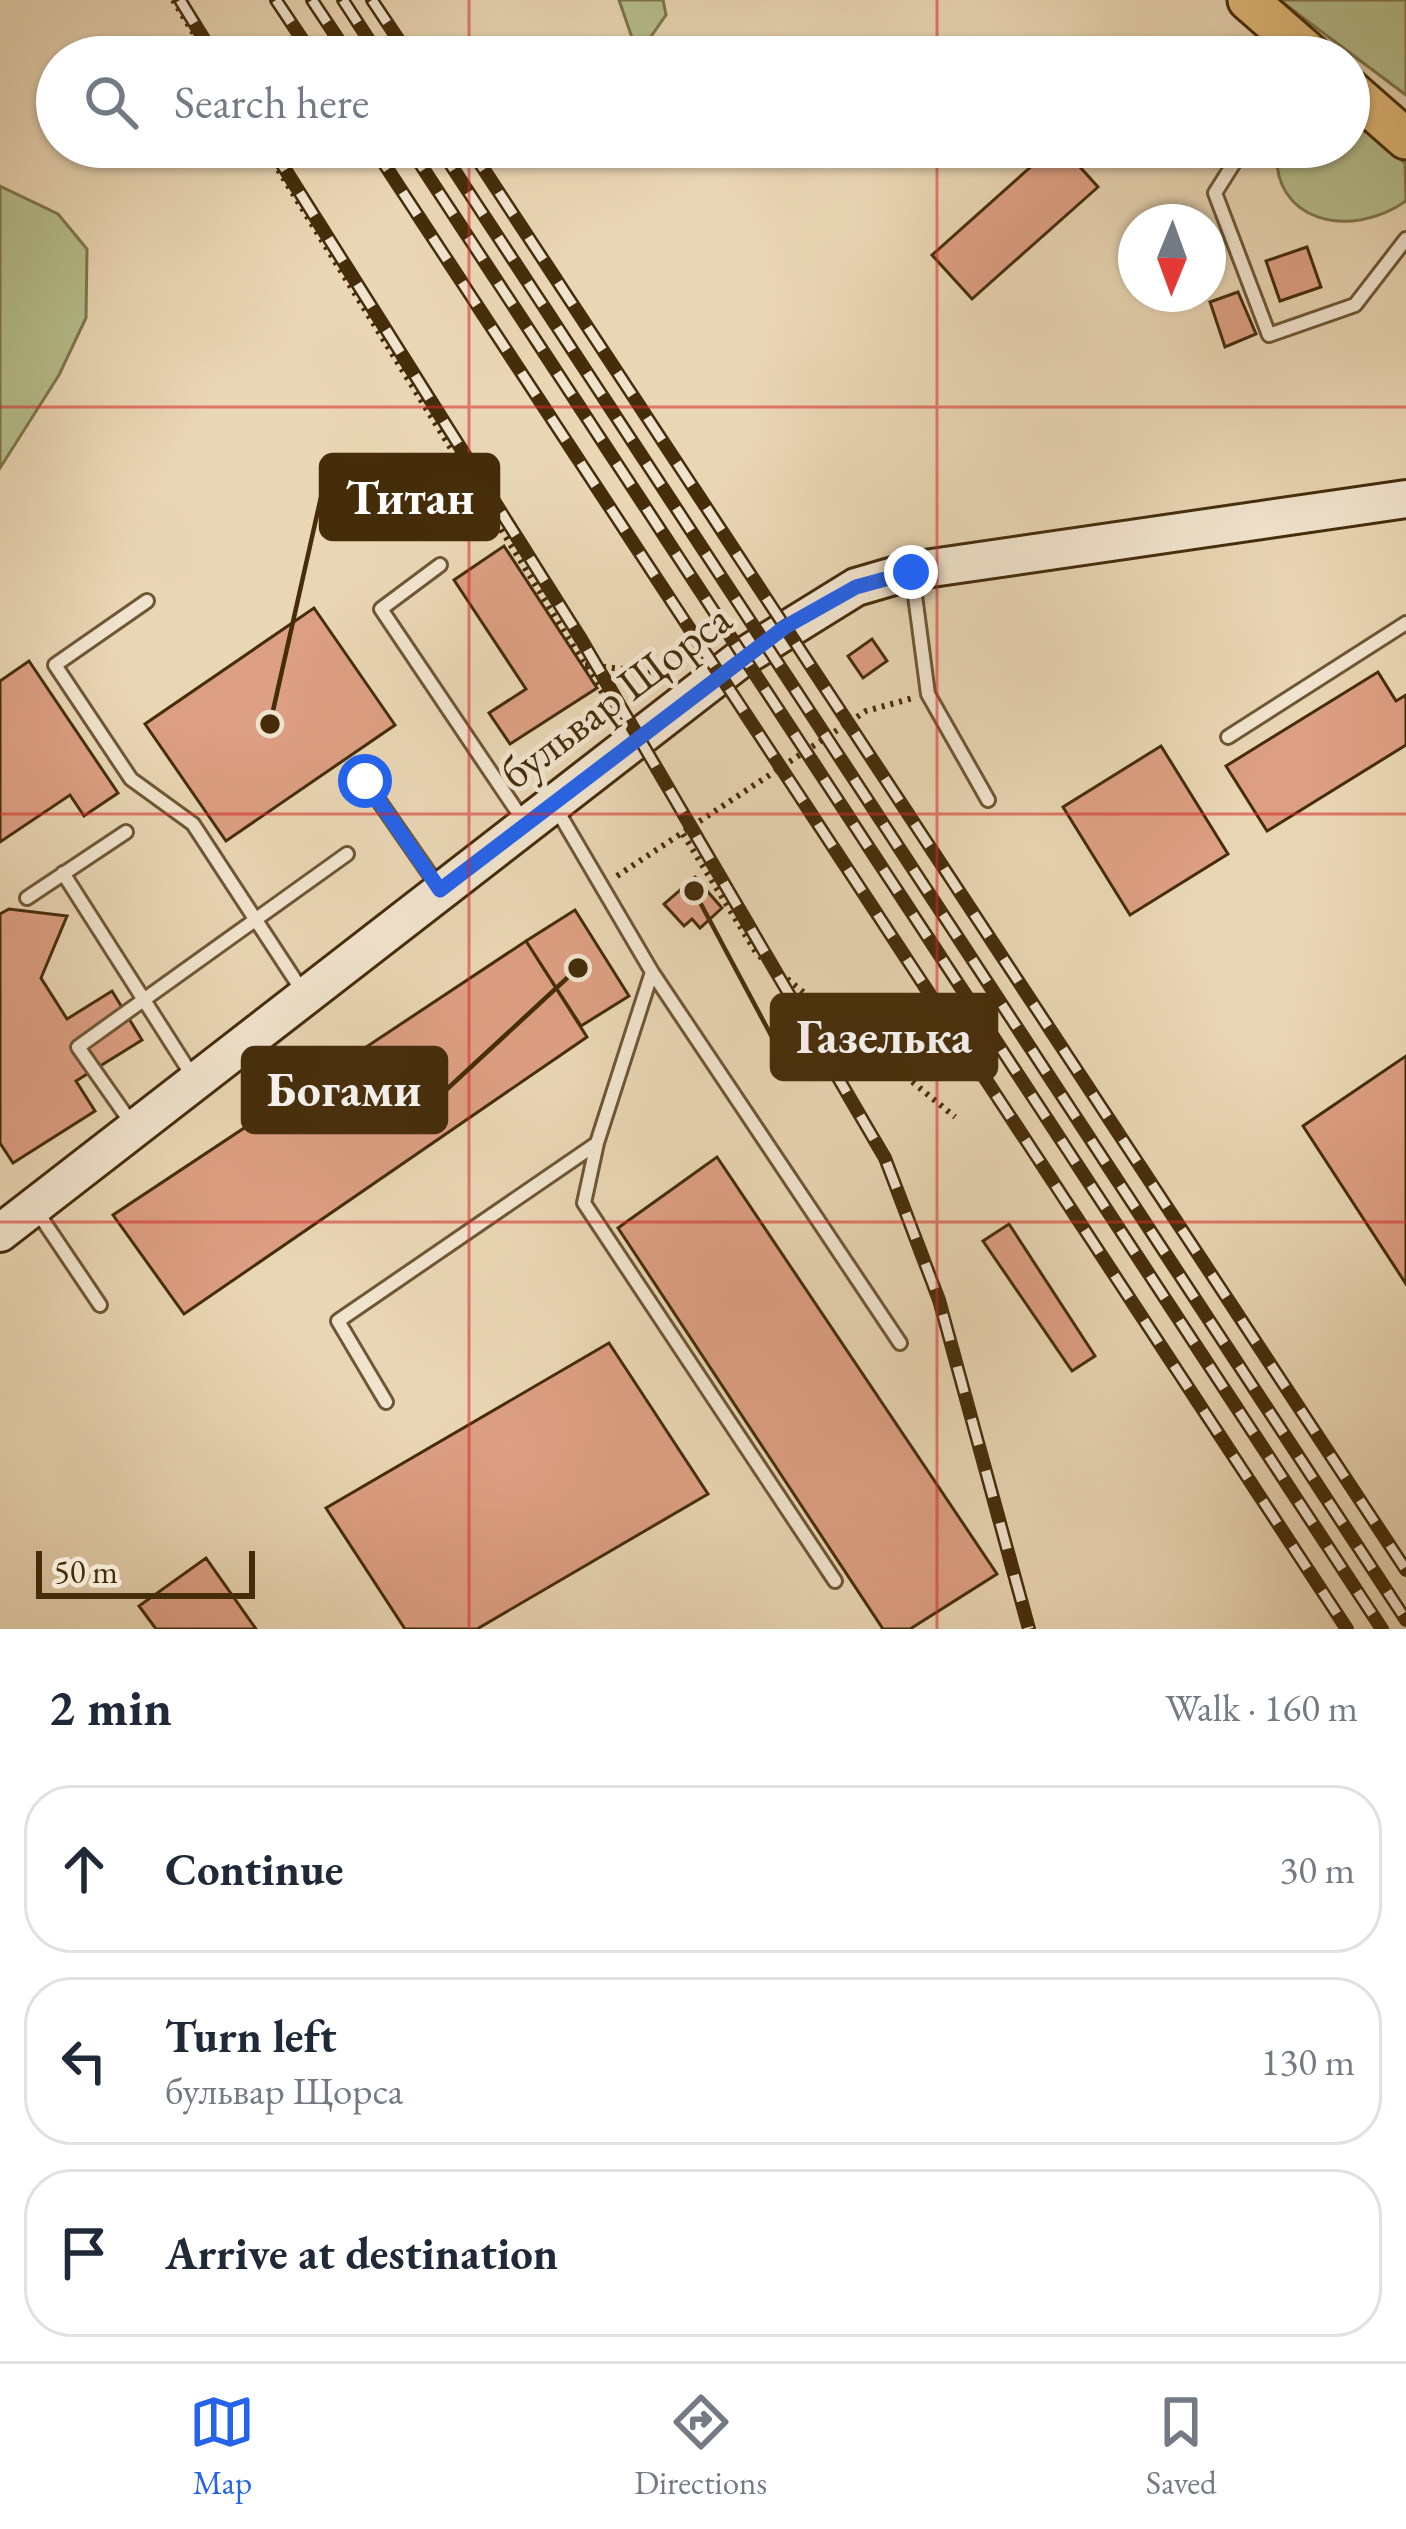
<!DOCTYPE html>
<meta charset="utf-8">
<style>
:root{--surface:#fff;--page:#f6f6f7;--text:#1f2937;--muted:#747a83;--line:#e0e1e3;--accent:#2563eb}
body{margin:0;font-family:"EB Garamond",serif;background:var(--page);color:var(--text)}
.compass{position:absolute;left:1118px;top:204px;width:108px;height:108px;border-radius:50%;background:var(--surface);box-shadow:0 3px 9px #0004;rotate:181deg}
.scale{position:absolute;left:36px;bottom:30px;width:219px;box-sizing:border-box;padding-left:12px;border:6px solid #452d0a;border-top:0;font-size:33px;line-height:42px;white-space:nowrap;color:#452d0a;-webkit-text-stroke:9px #f1e4ce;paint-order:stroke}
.stop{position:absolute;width:36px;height:36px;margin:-27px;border:9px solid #2563eb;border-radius:50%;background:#fff}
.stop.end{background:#2563eb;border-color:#fff;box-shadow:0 3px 12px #0008}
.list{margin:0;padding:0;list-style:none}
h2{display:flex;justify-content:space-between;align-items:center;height:156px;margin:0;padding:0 48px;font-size:51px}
h2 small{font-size:39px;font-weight:400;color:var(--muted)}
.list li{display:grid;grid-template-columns:78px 1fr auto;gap:36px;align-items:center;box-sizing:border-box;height:168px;margin:0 24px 24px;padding:0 24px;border:3px solid var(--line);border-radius:48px}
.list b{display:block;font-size:45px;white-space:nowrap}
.list p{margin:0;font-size:39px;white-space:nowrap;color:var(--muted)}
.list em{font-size:39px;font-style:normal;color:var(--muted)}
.icon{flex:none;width:66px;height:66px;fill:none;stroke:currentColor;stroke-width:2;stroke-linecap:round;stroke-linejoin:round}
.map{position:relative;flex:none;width:1406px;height:1629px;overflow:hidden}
.search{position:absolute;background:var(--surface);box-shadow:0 3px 9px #0004;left:36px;right:36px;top:36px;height:132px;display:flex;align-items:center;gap:30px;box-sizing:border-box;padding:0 42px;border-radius:66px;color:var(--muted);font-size:45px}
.sheet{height:732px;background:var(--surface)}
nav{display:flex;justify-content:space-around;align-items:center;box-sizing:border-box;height:168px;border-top:3px solid var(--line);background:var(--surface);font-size:33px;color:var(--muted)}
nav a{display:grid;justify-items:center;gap:6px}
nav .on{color:var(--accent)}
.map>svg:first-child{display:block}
.green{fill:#b6be8d;stroke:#7e764c;stroke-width:3}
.building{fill:#dd9f83;stroke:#452d0a;stroke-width:3}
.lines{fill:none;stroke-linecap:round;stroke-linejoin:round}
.lane-casing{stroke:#6e5734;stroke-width:18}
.secondary-casing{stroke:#452d0a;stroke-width:42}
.primary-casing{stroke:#452d0a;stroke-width:45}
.path{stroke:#452d0a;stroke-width:6;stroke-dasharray:3 6;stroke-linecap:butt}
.lane{stroke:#f1e4ce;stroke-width:12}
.secondary{stroke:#f1e4ce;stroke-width:36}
.primary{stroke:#e4bb7a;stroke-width:39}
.rail-casing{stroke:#452d0a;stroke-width:14}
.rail{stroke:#f1e4ce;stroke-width:9;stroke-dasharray:27;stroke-linecap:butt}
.route{stroke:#2563eb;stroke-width:15}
.grid{fill:none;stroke:#d62828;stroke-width:3;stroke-opacity:0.55}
.labels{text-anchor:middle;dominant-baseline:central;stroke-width:10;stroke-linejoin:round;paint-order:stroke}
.street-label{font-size:45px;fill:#452d0a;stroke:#f1e4ce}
.leader{fill:none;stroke:#452d0a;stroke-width:4.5}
.callout-dot{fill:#452d0a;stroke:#f1e4ce;stroke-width:4.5}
.callout{fill:#452d0a;stroke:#452d0a;stroke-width:4.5}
.callout-label{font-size:48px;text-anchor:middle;font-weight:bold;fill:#fff}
</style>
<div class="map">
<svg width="1406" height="1629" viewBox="0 0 1406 1629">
<rect width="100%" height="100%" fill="#e9d6b4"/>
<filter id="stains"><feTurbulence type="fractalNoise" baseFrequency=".00167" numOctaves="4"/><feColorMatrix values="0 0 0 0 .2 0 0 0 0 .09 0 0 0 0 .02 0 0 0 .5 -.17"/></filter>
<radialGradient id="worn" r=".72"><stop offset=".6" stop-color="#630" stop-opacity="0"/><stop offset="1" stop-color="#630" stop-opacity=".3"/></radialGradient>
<!-- green -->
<path class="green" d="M619 0H663L666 15 638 55Z
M1281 0H1406V95L1282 2Z
M1349 118 1405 163 1406 201C1351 240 1270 223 1277 147H1349Z
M0 186 58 214 87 249 86 318 59 375 0 468Z"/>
<!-- building -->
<path class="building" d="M1053 147H1062L1098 187 972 299 932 255Z
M1307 247 1321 287 1280 301 1266 261Z
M1238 292 1256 334 1225 347 1210 302Z
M504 546 597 688 510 744 489 713 526 689 454 580Z
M314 608 395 725 226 841 145 724Z
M872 639 887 661 863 678 848 656Z
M29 661 118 793 84 816 70 795 0 842V681Z
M1378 672 1396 701 1406 695V745L1267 831 1226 766Z
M1161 746 1228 854 1130 915 1063 807Z
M695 877 722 908 700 928 692 919 684 926 664 904Z
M9 909 67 916 41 978 67 1019 112 991 142 1040 76 1081 95 1111 13 1163 0 1143V914Z
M575 910 629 996 581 1026 526 941Z
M526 941 587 1037 184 1314 113 1215Z
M1406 1056V1284L1303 1126Z
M717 1157 997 1574 910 1629H883L618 1228Z
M1009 1224 1095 1356 1072 1371 983 1241Z
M609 1343 708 1494 477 1629H405L326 1508Z
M206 1558 256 1629H156L139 1606Z"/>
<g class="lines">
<!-- lane casing -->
<g class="lane-casing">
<path id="lane" d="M1244 147 1215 193 1269 335 1355 305 1406 239
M440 565 381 609 525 823
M912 573 928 694 988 800
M147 601 55 665 131 779 193 824 303 992
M1228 737 1406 623
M365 781 440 889
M557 810 652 972 900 1343
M63 873 195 1080
M27 898 126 832
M652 972 597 1143 584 1203 835 1581
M132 1124 78 1047 347 854
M38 1213 100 1305
M386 1402 338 1321 596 1144"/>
</g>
<!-- secondary casing -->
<g class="secondary-casing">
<path id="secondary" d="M0 1233 743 657 856 587 911 571 1406 499"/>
</g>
<!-- primary casing -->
<g class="primary-casing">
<path id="primary" d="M1248 0 1313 57
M1349 89 1406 139"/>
</g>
<!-- path -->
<path class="path" d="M173 0 208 57
M264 147 616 715
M585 665 670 674
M683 834 757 954 955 1117
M617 876 866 711 913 698"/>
<!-- lane -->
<use href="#lane" class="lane"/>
<!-- secondary -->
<use href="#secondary" class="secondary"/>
<!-- primary -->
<use href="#primary" class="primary"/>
<!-- rail casing -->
<g class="rail-casing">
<path id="rail" d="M180 0 215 57
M276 0 314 57
M312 0 350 57
M343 0 380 57
M372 0 410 57
M271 147 581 639 885 1158 939 1300 1029 1629
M373 147 1347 1629
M409 147 1382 1629
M439 147 1406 1620
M469 147 1406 1570"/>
</g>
<!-- rail -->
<use href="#rail" class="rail"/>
</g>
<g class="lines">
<!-- route -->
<path class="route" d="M365 781 440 890 785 627 856 587 911 572"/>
</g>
<!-- grid -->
<path class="grid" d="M469 0V57M937 0V57M469 147V1629M937 147V1629M0 407H1406M0 814H1406M0 1222H1406"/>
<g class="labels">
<!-- street labels -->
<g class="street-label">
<text transform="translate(615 695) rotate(-37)">бульвар Щорса</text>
</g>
</g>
<!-- callouts -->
<path class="leader" d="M270 724L321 497M694 891L772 1037M578 968L446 1090"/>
<g class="callout-dot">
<circle cx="270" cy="724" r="12"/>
<circle cx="694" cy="891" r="12"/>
<circle cx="578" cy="968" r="12"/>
</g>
<g class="callout">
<rect x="321" y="455" width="177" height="84" rx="12"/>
<rect x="772" y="995" width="224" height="84" rx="12"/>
<rect x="243" y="1048" width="203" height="84" rx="12"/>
</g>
<g class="callout-label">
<text x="410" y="514">Титан</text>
<text x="884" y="1053">Газелька</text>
<text x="344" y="1106">Богами</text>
</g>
<rect width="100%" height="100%" filter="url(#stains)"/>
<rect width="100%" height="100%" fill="url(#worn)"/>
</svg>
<svg class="compass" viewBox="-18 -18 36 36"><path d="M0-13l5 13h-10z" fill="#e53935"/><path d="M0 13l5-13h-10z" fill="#747a83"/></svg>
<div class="scale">50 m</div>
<div class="stop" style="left:365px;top:781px"></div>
<div class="stop end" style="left:911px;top:572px"></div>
<div class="search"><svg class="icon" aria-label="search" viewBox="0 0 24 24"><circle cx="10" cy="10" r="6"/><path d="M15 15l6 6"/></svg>Search here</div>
</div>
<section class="sheet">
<h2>2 min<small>Walk · 160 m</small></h2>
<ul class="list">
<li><svg class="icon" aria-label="ahead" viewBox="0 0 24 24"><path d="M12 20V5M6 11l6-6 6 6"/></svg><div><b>Continue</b></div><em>30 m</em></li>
<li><svg class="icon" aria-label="left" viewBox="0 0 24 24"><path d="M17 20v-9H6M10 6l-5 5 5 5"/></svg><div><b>Turn left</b><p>бульвар Щорса</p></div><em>130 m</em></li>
<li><svg class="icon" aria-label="arrive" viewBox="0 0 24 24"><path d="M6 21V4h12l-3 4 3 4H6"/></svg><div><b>Arrive at destination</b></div></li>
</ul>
</section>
<nav>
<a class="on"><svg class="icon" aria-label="map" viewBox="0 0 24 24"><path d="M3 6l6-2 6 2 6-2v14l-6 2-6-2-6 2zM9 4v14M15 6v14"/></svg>Map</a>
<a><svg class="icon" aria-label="directions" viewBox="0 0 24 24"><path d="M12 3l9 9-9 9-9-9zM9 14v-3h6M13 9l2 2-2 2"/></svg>Directions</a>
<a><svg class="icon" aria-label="saved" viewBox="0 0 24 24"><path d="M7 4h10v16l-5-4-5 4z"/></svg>Saved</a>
</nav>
